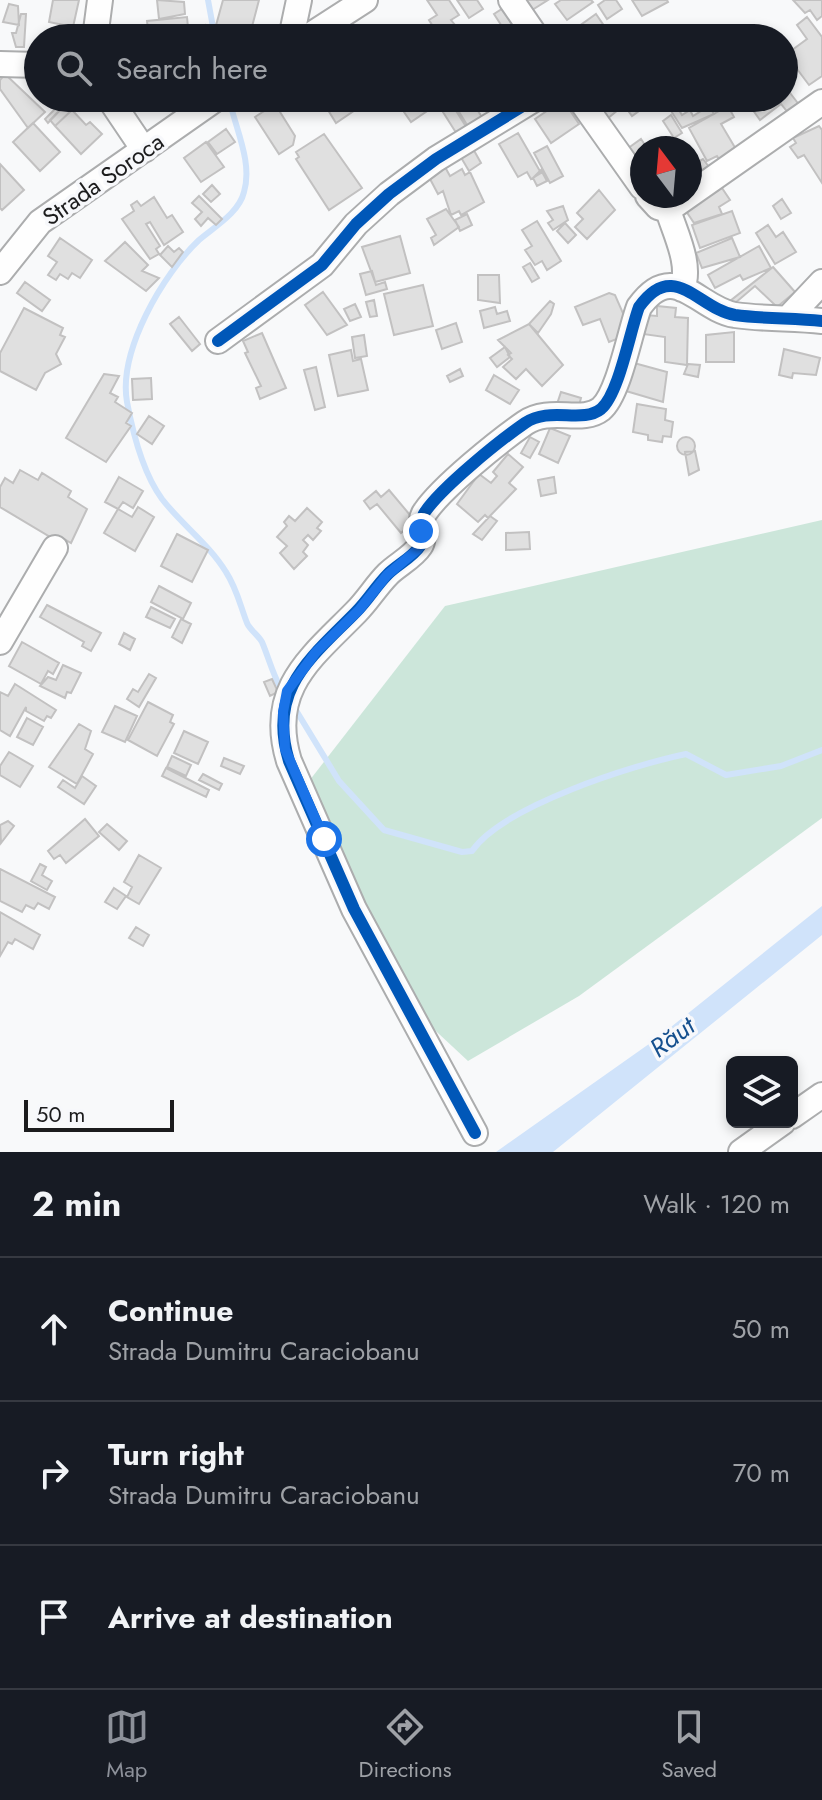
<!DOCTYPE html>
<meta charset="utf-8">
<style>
:root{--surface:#171b24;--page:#20242c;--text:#f1f3f6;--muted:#9ea1a6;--line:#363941;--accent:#8c9099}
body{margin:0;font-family:Jost,sans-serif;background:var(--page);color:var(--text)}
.controls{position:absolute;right:24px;bottom:24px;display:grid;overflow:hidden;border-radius:12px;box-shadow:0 4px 12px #0003}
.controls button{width:72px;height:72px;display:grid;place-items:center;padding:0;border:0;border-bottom:2px solid var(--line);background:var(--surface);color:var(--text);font:40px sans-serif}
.compass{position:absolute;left:630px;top:136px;width:72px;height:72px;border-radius:50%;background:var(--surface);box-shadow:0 4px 12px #0003;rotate:344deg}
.scale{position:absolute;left:24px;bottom:20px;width:150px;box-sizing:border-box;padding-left:8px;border:4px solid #1c1c1d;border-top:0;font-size:22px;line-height:28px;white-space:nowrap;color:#1c1c1d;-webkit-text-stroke:6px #f7f8fb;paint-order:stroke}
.stop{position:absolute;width:24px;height:24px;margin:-18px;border:6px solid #1a73e8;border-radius:50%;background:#fff}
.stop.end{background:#1a73e8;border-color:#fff;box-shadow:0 2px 8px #0008}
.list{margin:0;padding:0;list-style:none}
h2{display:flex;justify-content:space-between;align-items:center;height:104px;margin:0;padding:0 32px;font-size:34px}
h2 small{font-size:26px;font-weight:400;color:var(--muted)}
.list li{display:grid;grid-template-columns:52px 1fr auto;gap:24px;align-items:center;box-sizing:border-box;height:144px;padding:0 32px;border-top:2px solid var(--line)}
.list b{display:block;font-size:30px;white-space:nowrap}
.list p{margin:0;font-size:26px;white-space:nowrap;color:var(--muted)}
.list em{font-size:26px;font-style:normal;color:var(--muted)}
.icon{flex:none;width:44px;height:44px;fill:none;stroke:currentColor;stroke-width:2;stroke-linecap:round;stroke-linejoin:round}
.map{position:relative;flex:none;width:822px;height:1152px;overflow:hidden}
.search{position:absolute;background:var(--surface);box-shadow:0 4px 12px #0003;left:24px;right:24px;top:24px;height:88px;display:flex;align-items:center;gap:20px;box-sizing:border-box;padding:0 28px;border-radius:44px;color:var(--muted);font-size:30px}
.sheet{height:536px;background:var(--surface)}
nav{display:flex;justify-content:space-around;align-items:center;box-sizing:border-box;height:112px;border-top:2px solid var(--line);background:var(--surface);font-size:22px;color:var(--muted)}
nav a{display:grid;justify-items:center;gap:4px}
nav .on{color:var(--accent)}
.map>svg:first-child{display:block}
.green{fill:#cce6da}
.water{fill:#d0e3fa}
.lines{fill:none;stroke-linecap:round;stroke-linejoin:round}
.stream{stroke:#d0e3fa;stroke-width:6}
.building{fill:#e0e0e0;stroke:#c2c1c1;stroke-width:2}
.minor-casing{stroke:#acadae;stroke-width:28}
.minor{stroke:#fefefe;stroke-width:24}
.cycleway-casing{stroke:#f7f8fb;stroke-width:17}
.cycleway{stroke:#0057b8;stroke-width:12}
.route{stroke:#1a73e8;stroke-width:10}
.labels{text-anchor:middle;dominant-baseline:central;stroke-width:7;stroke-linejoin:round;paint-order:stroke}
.street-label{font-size:24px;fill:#1c1c1d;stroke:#f7f8fb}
.water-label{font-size:26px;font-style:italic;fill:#16508e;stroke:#f7f8fb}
</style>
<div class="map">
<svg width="822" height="1152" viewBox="0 0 822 1152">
<rect width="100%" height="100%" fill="#f8f9fa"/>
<!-- green -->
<path class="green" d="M822 520V818L579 996 468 1061 424 1020 299 794 445 606Z"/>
<!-- water -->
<path class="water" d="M822 906V935L553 1152H496L656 1039Z"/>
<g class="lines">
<!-- stream -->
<path class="stream" d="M208 0 215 38
M229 98C235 128 253 162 244 192 239 213 214 227 199 240 163 274 118 351 127 402 133 434 143 473 162 499 182 525 209 544 226 572 237 589 240 605 247 623 250 630 258 635 262 642 268 656 272 672 280 687
M294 707 339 781 384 830 462 852 472 851C503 806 633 765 686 754L726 775 781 766 822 750"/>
</g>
<!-- building -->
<path class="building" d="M53 0H79L73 27 49 22Z
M157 0 184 2 185 14 159 19Z
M223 0H259L249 38 215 29Z
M427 0H449L459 15 451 20 455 25 439 36 429 20 437 15Z
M457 0H477L483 9 469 18Z
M521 0H548L529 12Z
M561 0H591L593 2 567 20 555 4Z
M605 0H616L622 9 607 19 598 5Z
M632 0H667L668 2 642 16Z
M793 0H822V16L817 20 810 10 805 13Z
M9 4 18 6 19 25 3 22Z
M505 7 522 34 517 38H504L501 34 505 31 494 14Z
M21 14H26L24 47H16L12 33H16Z
M596 14 607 30 613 26 621 38H582L575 29Z
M187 17 189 38H149L147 21Z
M807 17 822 37V76L809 85 794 65 787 70 784 66V56L807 39 797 25Z
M206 25 215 27 235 38H205Z
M5 74 45 112 28 128 0 89V80Z
M784 85 800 106 789 114 781 104 760 120 745 99 784 98Z
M326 98H361L364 104 336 123 328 110 332 107Z
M420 98 430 109 411 122 395 99Z
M470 98 483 119 469 128 456 107Z
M607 98H611L619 109 607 119 597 105Z
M619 98H657L632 116Z
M668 98H718V103L709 105 704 98 688 108 684 102 677 107 682 115 690 110 693 116 709 106 714 114 682 128 666 103Z
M563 100 579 124 551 143 535 119Z
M62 102 65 105 48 123 45 119Z
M275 104 295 136 293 145 279 154 255 117Z
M65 105 71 111 55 126 50 120Z
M453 106 470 133 460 139 443 112Z
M728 106 734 117 721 124 737 151 720 161 717 156 707 161 689 128Z
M72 110 86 125 90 122 102 134 81 154 55 126Z
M671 115 682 133 674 138 663 121Z
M33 123 60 152 40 171 13 142Z
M819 126 822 130V183L804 155 798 158 790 147 796 143 793 138Z
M226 129 235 142 217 154 208 142Z
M518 133 541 173 531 179 527 172 518 177 499 144Z
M324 134 362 188 329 210 296 159 299 157 296 152Z
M641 139 647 148H642V161L638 164 627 149Z
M206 142 224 167 201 182 184 158Z
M547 146 563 176 550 183 534 153Z
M472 147 481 163 469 171 459 154Z
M703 159 712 171 690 185V166Z
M0 164 24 190 2 210 0 208Z
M445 167 450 176 462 169 465 175 470 172 484 202 461 215 459 211 451 215 443 191 438 194 429 177Z
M541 170 547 181 537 186 533 178Z
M212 185 220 194 211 202 203 194Z
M722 188 730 200 719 207 722 214 694 223 686 211Z
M599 190 615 210 587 239 575 227 583 219 577 213Z
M199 196 222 219 216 225 208 218 201 226 195 219 202 212 192 203Z
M154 197 167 218 172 215 183 232 164 245 150 222 146 224 160 246 156 249 159 254 150 259 122 219 134 211 131 205 137 201 141 206Z
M782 199 791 213 781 219 773 206Z
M563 206 568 220 553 230 548 223 553 220 547 211Z
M446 209 459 227 434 245 431 238 436 235 427 219Z
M732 211 740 233 700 248 692 225Z
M467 214 472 225 460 231 455 220Z
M537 221 561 261 547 270 542 261 535 265 525 250 532 246 522 230Z
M565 223 576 235 568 243 557 231Z
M768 225 776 237 783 232 796 252 775 264 756 233Z
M400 236 410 273 375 282 362 247Z
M60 238 92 260 80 278 72 273 68 279 60 274 56 280 48 275 57 262 48 256Z
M732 238 740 257 702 268 696 253Z
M125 242 148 265 142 271 159 278 146 291 105 261Z
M168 246 174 252 179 248 183 252 172 267 160 255Z
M759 246 771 268 743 280 740 275 715 288 708 275Z
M530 263 539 278 532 282 523 267Z
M773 267 795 292 777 307 755 286 728 309 725 305Z
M372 271 376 285 385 282 387 289 366 295 360 274Z
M478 275H499L500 303 478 300Z
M25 282 50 300 42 311 17 293Z
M423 285 433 326 394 335 384 294Z
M323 292 347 325 327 335 305 305Z
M609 293 615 295 626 320 622 337 609 342 600 319 583 325 575 307Z
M374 300 377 316 370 317 366 302Z
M550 301 554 304 551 314 538 333 529 324Z
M355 304 361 317 350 321 344 309Z
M657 306 676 308 675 317 688 318 687 365 665 362V337L643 334 645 315 657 316Z
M495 307 497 314 507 311 510 321 484 328 480 311Z
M24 308 63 328 60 335 65 337 56 354 61 364 45 373 36 390 0 371V353Z
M179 317 200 344 192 351 170 324Z
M456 323 462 342 442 349 436 330Z
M529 324 563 365 542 386 526 369 516 379 503 367 512 359 508 355 511 353 498 340Z
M734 332V362H706V335Z
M262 333 286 388 260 399 256 388 261 386 245 353 248 352 243 341Z
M364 335 367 356 355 358 352 337Z
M505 347 510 357 497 367 490 358Z
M784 349 820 358 816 375 793 373 792 378 779 375Z
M351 350 353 361 361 359 368 390 338 396 329 355Z
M634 363 667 372 663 402 626 391Z
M688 364 700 365 698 377 684 374Z
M316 367 325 407 315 410 304 370Z
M460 369 463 376 450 382 447 376Z
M104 374 119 376 110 393 118 397 115 402 132 413 126 423 131 426 106 462 66 438Z
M494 375 519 390 510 404 486 390Z
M151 378 152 399 133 400 132 379Z
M561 392 581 398 578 409 557 404Z
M637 404 666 409 665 420 673 422 671 437 663 436 662 442 648 440V435L633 432Z
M149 416 164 426 152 444 137 434Z
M550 428 570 436 558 463 539 454Z
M530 437 539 442 530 458 521 453Z
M677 446a9 9 0 1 1 18 0a9 9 0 1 1-18 0Z
M695 451 699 470 689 475 685 452Z
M508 454 523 467 509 483 516 489 488 518 485 515 478 522 457 504 479 474 491 483 497 476 493 472Z
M20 470 38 480 42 473 71 491 68 497 87 509 71 543 64 539 62 544 0 507V487L5 478 13 483Z
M119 477 143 491 133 508 123 502 118 509 105 502Z
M554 477 556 493 541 496 538 480Z
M389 490 415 521 401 533 377 504 370 509 364 501 376 491 381 497Z
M138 507 154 517 135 551 104 533 118 509 132 517Z
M307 508 322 522 317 528 321 531 313 540 308 535 303 540 308 545 303 552 307 556 294 569 280 553 287 546 277 537 287 526 284 522 289 516 295 521Z
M490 516 497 521 482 540 473 534Z
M529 532 530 549 506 550V533Z
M177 534 208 550 192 582 161 566Z
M159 586 191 603 183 619 151 602Z
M47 605 101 633 91 651 82 646 84 642 40 617Z
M151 607 175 619 170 628 146 617Z
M181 619 191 624 182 643 172 637Z
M124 633 135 639 130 650 119 644Z
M22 642 59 663 53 674 48 671 41 684 9 666Z
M63 665 81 673 71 693 67 692 65 698 40 686 48 677 56 680Z
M149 674 156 678 139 707 127 699 133 689 138 692Z
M272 679 278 692 270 696 264 682Z
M15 684 56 710 51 718 47 716 44 721 26 711V707L10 736 0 730V692L8 696Z
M148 702 173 715 170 722 174 724 157 756 128 740Z
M115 706 137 716 125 742 102 732Z
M27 718 43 727 33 745 17 737Z
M79 724 91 731 85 749 93 754 77 784 49 767Z
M184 731 208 742 198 764 174 753Z
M9 752 33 766 20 787 0 775V766Z
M172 756 191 765 186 776 167 767Z
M224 758 244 766 240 774 221 766Z
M166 768 209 790 206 797 162 776Z
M203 774 222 784 219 790 199 780Z
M82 776 96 786 84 804 58 787 63 780 75 788Z
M85 819 99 836 66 863 60 855 54 859 48 851Z
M8 821 14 826 1 843 0 825Z
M107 824 127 841 119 850 99 832Z
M139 855 161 868 139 904 127 897 132 887 124 882Z
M40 864 46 867 42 875 52 881 47 890 31 881Z
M0 869 55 897 49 909 38 903 34 909 26 905 22 912 0 901Z
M114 888 126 896 117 909 105 902Z
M0 912 40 935 33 949 15 939 12 944 8 942 0 956Z
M136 927 149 935 143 946 129 938Z"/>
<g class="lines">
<!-- minor casing -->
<g class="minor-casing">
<path id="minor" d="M511 0 537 38
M95 38 100 0
M291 38 299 0
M306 38 365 0
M0 64 38 65
M109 98 144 150
M579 98 642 187
M648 196 658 207 668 210C675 233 692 265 682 289
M668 210 822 102
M0 272 40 222 217 98
M789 317 822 282
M218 341 322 265 356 224 389 194 436 159 536 98
M0 642 55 548
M792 1116 822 1095
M475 1133 354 909 289 761C267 689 311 658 356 612 368 600 376 586 388 574 397 565 413 557 420 546 427 536 417 523 425 512 442 487 499 441 525 423 550 406 582 424 601 409 619 394 630 331 639 307 674 258 698 309 735 315 764 319 793 318 822 321
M741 1152 783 1122"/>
</g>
<!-- minor -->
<use href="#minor" class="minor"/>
<!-- cycleway casing -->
<g class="cycleway-casing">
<path id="cycleway" d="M218 341 322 265 356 224 389 194 436 159 536 98
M475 1133 354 909 289 761C267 689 311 658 356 612 368 600 376 586 388 574 397 565 413 557 420 546 427 536 417 523 425 512 442 487 499 441 525 423 550 406 582 424 601 409 619 394 630 331 639 307 674 258 698 309 735 315 764 319 793 318 822 321"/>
</g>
<!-- cycleway -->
<use href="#cycleway" class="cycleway"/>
</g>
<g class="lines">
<!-- route -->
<path class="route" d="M324 839 285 749 283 712 287 691 316 652 359 610 387 575 417 550 422 544 421 531"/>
</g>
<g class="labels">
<!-- street labels -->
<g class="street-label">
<text transform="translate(103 179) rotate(-35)">Strada Soroca</text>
</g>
<!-- water labels -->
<g class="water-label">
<text transform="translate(672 1037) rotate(-37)">Răut</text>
</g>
</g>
</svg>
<div class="controls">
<button><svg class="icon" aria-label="layers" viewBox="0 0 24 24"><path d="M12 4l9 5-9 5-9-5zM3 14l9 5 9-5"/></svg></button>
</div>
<svg class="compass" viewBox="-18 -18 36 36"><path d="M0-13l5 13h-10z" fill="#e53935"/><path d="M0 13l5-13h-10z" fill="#9ea1a6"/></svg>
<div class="scale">50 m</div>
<div class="stop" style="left:324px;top:839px"></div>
<div class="stop end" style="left:421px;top:531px"></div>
<div class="search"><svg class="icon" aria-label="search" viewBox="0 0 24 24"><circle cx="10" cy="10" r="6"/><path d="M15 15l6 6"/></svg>Search here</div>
</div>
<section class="sheet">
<h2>2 min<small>Walk · 120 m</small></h2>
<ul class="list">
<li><svg class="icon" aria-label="ahead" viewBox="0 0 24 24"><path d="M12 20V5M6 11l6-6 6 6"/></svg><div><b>Continue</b><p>Strada Dumitru Caraciobanu</p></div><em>50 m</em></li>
<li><svg class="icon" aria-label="right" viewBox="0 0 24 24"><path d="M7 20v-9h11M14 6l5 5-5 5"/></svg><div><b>Turn right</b><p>Strada Dumitru Caraciobanu</p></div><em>70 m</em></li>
<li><svg class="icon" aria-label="arrive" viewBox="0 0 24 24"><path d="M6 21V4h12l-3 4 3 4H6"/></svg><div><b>Arrive at destination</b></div></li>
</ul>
</section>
<nav>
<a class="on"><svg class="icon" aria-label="map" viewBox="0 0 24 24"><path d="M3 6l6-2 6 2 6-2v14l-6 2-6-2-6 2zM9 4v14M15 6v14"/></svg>Map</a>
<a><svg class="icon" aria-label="directions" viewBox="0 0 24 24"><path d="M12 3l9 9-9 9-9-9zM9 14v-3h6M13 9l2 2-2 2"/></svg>Directions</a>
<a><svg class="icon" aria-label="saved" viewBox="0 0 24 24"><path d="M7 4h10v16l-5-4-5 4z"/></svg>Saved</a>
</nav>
